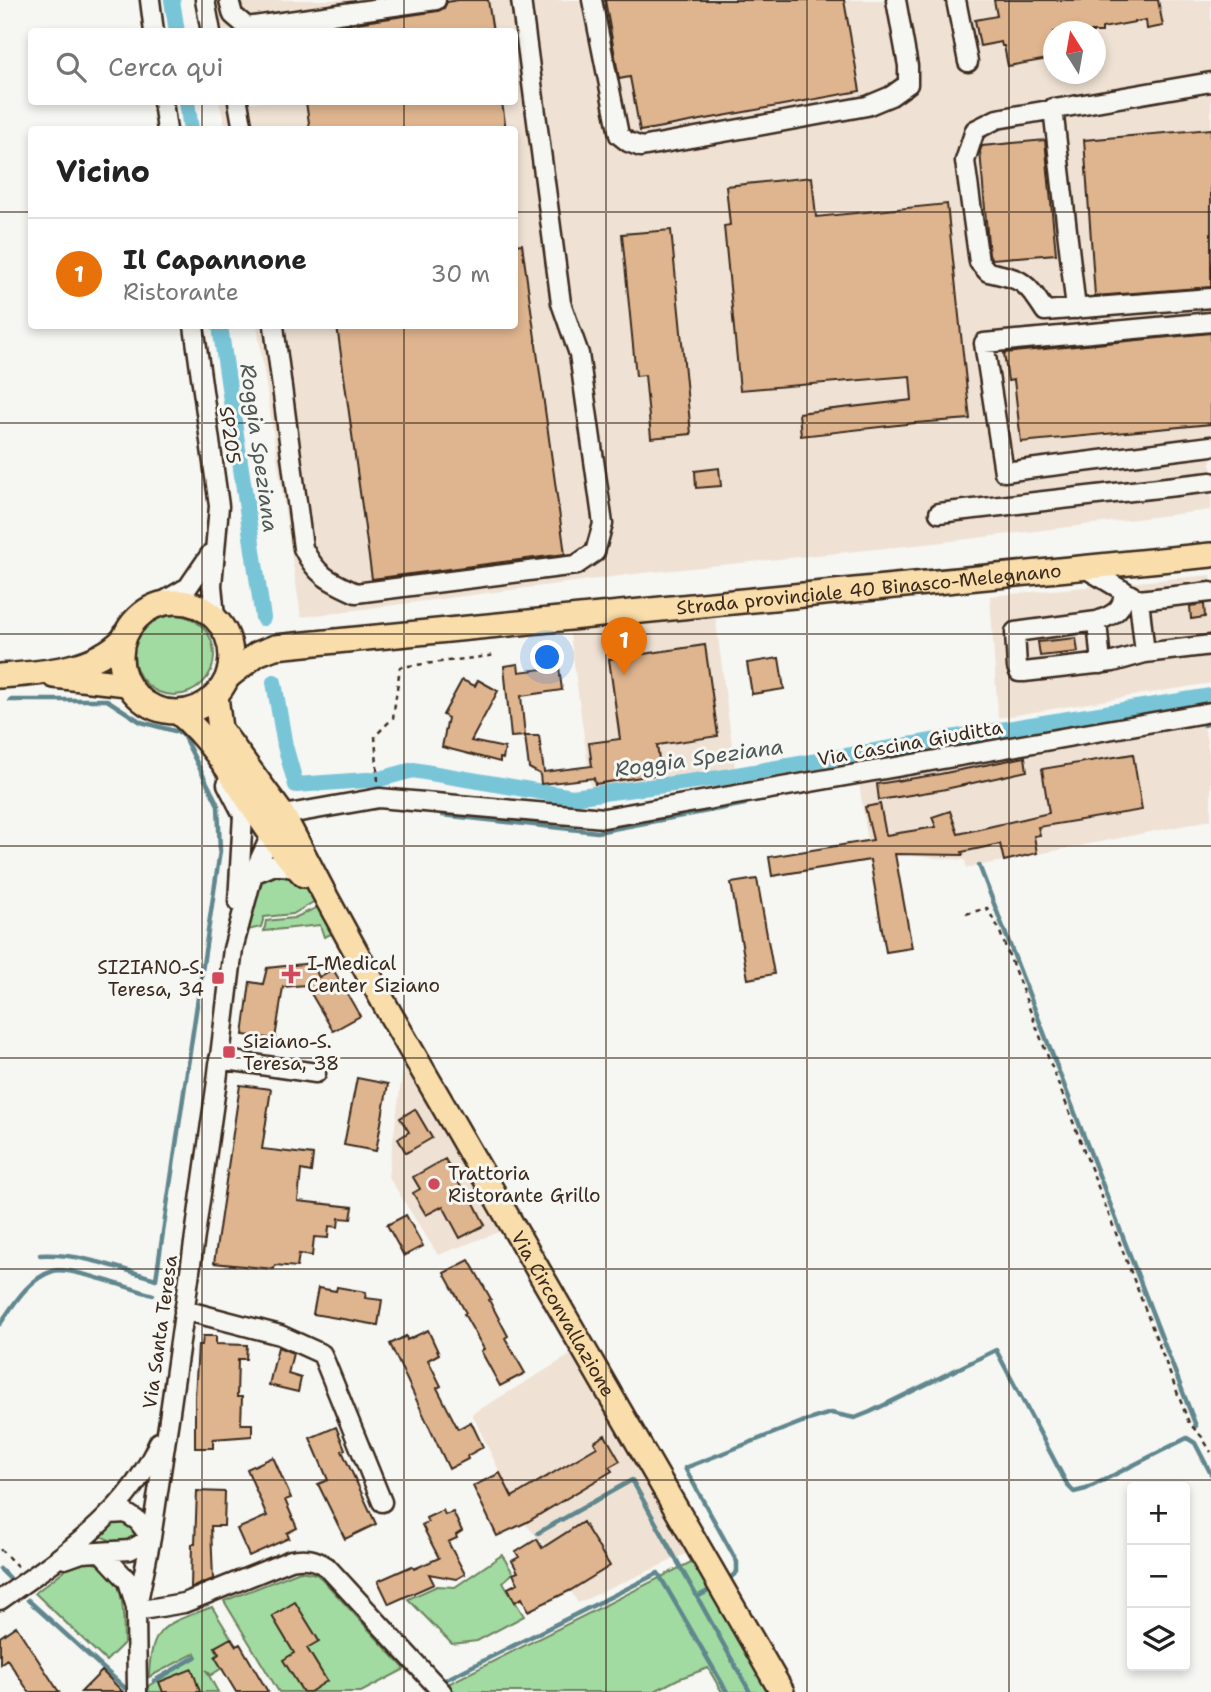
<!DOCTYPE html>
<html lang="it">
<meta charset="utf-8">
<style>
:root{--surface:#fff;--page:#f6f6f6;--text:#222;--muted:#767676;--line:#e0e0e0;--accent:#111827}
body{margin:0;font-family:"Shantell Sans",sans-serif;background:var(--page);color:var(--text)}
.controls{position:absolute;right:21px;bottom:21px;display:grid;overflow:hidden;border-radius:7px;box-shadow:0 4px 10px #0003}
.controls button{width:63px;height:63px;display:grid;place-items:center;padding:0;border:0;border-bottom:2px solid var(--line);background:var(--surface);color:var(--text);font:35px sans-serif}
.compass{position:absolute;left:1043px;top:21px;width:63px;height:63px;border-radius:50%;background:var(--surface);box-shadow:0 4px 10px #0003;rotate:349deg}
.you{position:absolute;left:548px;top:658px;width:24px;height:24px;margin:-18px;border:5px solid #fff;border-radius:50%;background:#1a73e8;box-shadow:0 0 0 10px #1a73e833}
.badge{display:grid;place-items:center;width:46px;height:46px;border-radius:50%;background:var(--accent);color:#fff;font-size:23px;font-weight:700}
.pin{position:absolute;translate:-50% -58px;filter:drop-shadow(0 2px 4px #0008)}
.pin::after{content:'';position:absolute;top:37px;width:24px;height:21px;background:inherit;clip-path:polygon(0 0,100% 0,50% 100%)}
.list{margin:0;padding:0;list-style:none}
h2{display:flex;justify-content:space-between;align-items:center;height:91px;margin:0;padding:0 28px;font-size:30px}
h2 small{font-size:23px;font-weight:400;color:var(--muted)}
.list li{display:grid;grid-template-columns:46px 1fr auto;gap:21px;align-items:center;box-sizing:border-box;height:112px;padding:0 28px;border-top:2px solid var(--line)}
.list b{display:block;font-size:26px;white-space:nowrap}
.list p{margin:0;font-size:23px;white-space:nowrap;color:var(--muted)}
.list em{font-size:23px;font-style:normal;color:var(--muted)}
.icon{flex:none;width:38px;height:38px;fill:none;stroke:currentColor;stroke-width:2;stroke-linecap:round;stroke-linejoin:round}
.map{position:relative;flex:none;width:1211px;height:1692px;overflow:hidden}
.search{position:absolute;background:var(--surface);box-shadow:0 4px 10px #0003;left:28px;top:28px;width:490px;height:77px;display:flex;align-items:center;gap:18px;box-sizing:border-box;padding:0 24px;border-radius:7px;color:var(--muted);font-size:26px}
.panel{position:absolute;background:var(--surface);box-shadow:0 4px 10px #0003;left:28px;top:126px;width:490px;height:203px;border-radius:7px}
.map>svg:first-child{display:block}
.built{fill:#efe2d4;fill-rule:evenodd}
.green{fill:#a1dba1;stroke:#6e8260;stroke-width:2}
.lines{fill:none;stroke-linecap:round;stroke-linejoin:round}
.stream{stroke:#60878e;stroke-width:4.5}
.canal{stroke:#79c5d8;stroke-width:16}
.building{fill:#dfb58f;stroke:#3b2a1e;stroke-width:2}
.minor-casing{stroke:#3b2a1e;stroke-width:23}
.major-casing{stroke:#3b2a1e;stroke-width:28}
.path{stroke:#3b2a1e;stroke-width:2.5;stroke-dasharray:5 5;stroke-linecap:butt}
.minor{stroke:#f6f6f2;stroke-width:18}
.major{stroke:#f9deab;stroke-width:23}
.grid{fill:none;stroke:#3b2a1e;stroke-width:2;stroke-opacity:0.55}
.poi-dot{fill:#d1495b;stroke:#f6f6f2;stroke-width:2.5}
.labels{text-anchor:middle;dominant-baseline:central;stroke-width:6;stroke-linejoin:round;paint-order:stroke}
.street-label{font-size:19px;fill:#3b2a1e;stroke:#f6f6f2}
.poi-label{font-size:19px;fill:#3b2a1e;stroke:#f6f6f2;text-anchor:start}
.water-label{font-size:21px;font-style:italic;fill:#4e5856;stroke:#f6f6f2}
</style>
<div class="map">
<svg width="1211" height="1692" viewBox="0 0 1211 1692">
<rect width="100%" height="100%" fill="#f6f6f2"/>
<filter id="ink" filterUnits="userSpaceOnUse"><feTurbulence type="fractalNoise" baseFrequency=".0143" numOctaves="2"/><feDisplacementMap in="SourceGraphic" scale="14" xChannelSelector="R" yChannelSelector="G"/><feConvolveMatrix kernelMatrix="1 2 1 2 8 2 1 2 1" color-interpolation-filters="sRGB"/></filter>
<g filter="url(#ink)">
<!-- built -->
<path class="built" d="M195 0H1211V510L935 543 643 573 301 617 257 326H514V130L226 129 219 102H514V32L201 31ZM1054 32H1096V74H1054Z
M1211 575V683L998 718 990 596Z
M715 614 735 768 591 788 569 627Z
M1203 720 1211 764V820L967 868 965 860 912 856 908 845 869 850 858 777Z
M405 1054 504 1230 438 1255 388 1176Z
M577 1351 690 1552 578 1603 542 1542 524 1523 472 1414Z"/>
<!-- green -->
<path class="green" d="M134 655a40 40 0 1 1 80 0a40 40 0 1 1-80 0Z
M283 869 302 882 315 901 293 914 264 917 261 927 248 930 254 890 260 879Z
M318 907 334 933 324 937 320 925 264 931 266 921 294 918Z
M125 1518 135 1531 131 1541 119 1544 100 1536 99 1534 115 1520Z
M502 1555 513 1573 503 1582 524 1616 477 1641 452 1644 408 1599 437 1586 455 1587Z
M695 1560 769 1692H722L708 1668 678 1679 653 1692H455L448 1684Z
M78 1563C127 1556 123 1611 124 1643L106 1661 35 1593 70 1566Z
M300 1571 316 1574 322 1579 405 1669 361 1692H279L224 1601Z
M212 1607 231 1638 215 1647 222 1668 211 1675 206 1670 218 1692H149L148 1686 197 1657 195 1653 149 1677C150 1624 167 1624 212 1607Z"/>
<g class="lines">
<!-- stream -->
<path class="stream" d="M10 700H107L141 722 182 733 218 805 220 851 156 1279C117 1268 80 1253 40 1255
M1204 725 1211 723
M938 740 940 749
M442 815 597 832 745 804
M979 865 1196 1426
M0 1324C14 1304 28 1279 53 1271 68 1266 135 1290 153 1295
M538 1533 632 1480 750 1692
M0 1569 9 1578
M730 1578 737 1572V1562L685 1468 802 1422 831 1413 855 1418 870 1412 996 1350 1068 1486 1074 1492 1086 1489 1187 1438 1195 1443 1211 1474
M697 1597 708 1591
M28 1600 126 1689
M154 1681 195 1657
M443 1681 658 1573 727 1692"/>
<!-- canal -->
<path class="canal" d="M172 0 177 32
M187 102 191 130
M220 326 263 618
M274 682 285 746 296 785 380 779 413 770 572 797 719 778 938 740 1211 696"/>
</g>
<!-- building -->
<path class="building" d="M458 0H488L493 32H296L438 11 444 8 447 2Z
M605 0H844L860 91 640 131 630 77 619 79Z
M994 0H1158L1163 26 1147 29 1146 20 1102 28V32H1054V58L1008 66 1004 46H1002L1001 42 980 46 975 20 997 16Z
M306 102H502L506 130H310Z
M1211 129V287L1095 296 1084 140Z
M1045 140 1056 254 992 259 989 255 980 151 982 146Z
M812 177 816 217 947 204 970 419 915 423 801 436 799 413 912 400 910 376 740 390 724 226 730 225 726 186Z
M671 230 691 434 651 438 645 375 636 376 622 234Z
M522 244 565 554 372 579 337 326H514V245Z
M1211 333V424L1021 442 1014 380 1008 381 1004 353Z
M719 468 721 486 696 488 695 471Z
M1204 604 1205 617 1191 619 1190 606Z
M1076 638 1078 652 1040 656 1038 642Z
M705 645 718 736 657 745 661 774 595 784 594 778 541 784 540 774 529 768 525 736H539L544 772 592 766 589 743 620 739 609 659Z
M779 658 784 689 752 694 747 663Z
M518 664 519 672 559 667 562 690 521 696 525 736 511 737 504 666Z
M462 680 475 686 478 680 498 691 471 741 505 748 503 759 500 758V762L442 747 448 718 443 715Z
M1133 754 1142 810 1038 827 1040 835 1034 836 1037 853 1004 861 1000 844 962 852 963 855 895 854 912 948 886 952 870 860 772 876 769 857 873 840 865 807 880 804 886 835 936 827 932 817 950 811 958 834 1049 813 1042 769Z
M1025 757 1027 771 941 790 879 800 877 784 940 774Z
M757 879 774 974 748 979 731 883Z
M312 963 319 977 333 969 360 1016 333 1031 306 985 283 987 275 1039 243 1035 250 982 263 984 267 968Z
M357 1078 388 1084 376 1151 344 1145Z
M240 1085 271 1089 262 1149 313 1155 311 1172 301 1170 298 1201 353 1207 351 1219 339 1218 338 1227 329 1226 328 1238 314 1237 312 1256 299 1254 297 1267 275 1265 274 1269 214 1263Z
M415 1109 432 1138 406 1153 398 1139 409 1132 400 1118Z
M445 1159 469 1201 472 1199 485 1225 460 1238 443 1206 426 1215 413 1193 420 1189 413 1177Z
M406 1215 423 1246 404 1256 387 1225Z
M469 1260 491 1299 489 1300 508 1336 505 1338 525 1373 500 1386 481 1351 484 1349 464 1314 466 1313 444 1273Z
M337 1287 366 1292 365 1298 382 1300 378 1325 313 1314 318 1288 336 1291Z
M428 1330 439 1354 428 1360 441 1386 437 1388 458 1429 471 1422 483 1447 467 1456 468 1459 449 1469 390 1344 406 1336 407 1340Z
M203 1336H216V1344L247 1345 246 1359H238L237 1397H242L241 1424H252V1436L213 1439V1448H195V1397L198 1345H202Z
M278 1347 293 1353 288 1374 301 1378 298 1392 269 1385Z
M336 1427 345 1449 342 1451 376 1524 345 1539 318 1484 328 1480 310 1438Z
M605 1435 620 1461 609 1467 612 1471 527 1522 497 1536 473 1486 500 1473 512 1497 597 1447 594 1442Z
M273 1457 291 1498 285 1500 297 1528 287 1533 289 1538 249 1556 237 1529 267 1516 247 1469Z
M197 1491 225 1492 224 1526H211L213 1579 191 1588 192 1544H195Z
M443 1510 445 1515 453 1512 462 1531 456 1535 457 1538 448 1542 465 1574 456 1579 429 1574 434 1584 389 1604 378 1581 412 1566 414 1569 439 1558 422 1525 428 1522 426 1518Z
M583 1522 610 1566 571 1590 528 1611 522 1598 515 1602 508 1588 518 1583 513 1574 518 1572 512 1561 519 1557 516 1552 537 1539 542 1548Z
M295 1602 319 1641 307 1648 327 1681 310 1692H303L283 1660 294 1653 272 1616Z
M16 1626 59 1692H29L7 1659 0 1664V1637Z
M231 1638 236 1646 240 1644 268 1692H236L215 1657 219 1654 215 1647Z
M192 1669 200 1692H163L159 1682Z
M102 1671 123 1692H81Z"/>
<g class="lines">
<!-- minor casing -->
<g class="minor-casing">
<path id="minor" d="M150 0 154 32
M205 0 211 32
M229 0 233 15 247 27
M592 0 619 135 628 142 641 147 867 106 891 96 908 84V66L896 0
M956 0 968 62
M245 32 247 27 436 0
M1211 82 997 119 975 130 965 161 979 262 988 272C1022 279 1026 281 1045 311L1211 298
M163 102 167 130
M238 102 243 130
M1053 108 1076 309
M1211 322 984 343 1004 472 1211 446
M194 326 219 506 212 585 215 617
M274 326 303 548C316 575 329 581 356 593L576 565 595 552 603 524 579 354 561 303 521 0
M939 513 1211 482
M1085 568 1139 600 1211 592
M1123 590C1125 609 1114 615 1097 621L1015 632 1017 667 1019 672H1024L1113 662 1145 653
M1139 600 1145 653 1211 645
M159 604 188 587 212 552
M1097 621 1101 664
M227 784 243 815 238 902
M283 815 379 798 604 818 1211 712
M253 874 275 865 298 869
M219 1059 316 1073
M184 1310 280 1335 322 1354 382 1502
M109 1514 126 1513 138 1521 151 1538
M101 1552 128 1581 136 1607
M65 1559 82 1553 130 1550 151 1538
M0 1600C62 1556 128 1514 159 1442
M136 1611 184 1603 291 1560C305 1557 315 1559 327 1567L442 1692
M137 1692 136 1611 151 1538 169 1419 217 1081 233 949 253 874 271 835 270 824"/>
</g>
<!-- major casing -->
<g class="major-casing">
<g id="major">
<circle cx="176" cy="657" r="55"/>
<path d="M0 676C42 673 94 670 124 638"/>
<path d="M54 676 127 684"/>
<path id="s1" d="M228 677 257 654 275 647 1211 555"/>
<path id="s2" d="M216 696 220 729 283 815 326 897 389 1012 782 1692"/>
<path d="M179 713C231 757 256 826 304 875"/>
</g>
</g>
<!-- path -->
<path class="path" d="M378 781 375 736 393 718 400 667 497 655
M966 914 987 908 998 927 1189 1423 1202 1437 1211 1452
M0 1549 18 1567"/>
<!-- minor -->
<use href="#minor" class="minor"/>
<!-- major -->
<use href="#major" class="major"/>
</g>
</g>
<!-- grid -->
<path class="grid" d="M202 0V32M404 0V32M606 0V1692M807 0V1692M1009 0V1692M202 102V130M404 102V130M0 212H32M514 212H1211M202 326V1692M404 326V1692M0 423H1211M0 634H1211M0 846H1211M0 1058H1211M0 1269H1211M0 1480H1211"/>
<!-- markers -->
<g class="poi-dot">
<path d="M287.5 963.5h7v7h7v7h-7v7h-7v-7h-7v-7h7z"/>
<rect x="211" y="971" width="14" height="14" rx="3.5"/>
<rect x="222" y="1045" width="14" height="14" rx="3.5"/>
<circle cx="434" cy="1184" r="7"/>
</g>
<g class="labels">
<!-- street labels -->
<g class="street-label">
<text transform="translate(230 435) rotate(82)">SP205</text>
<text stroke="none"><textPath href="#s1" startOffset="653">Strada provinciale 40 Binasco-Melegnano</textPath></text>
<text transform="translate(910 743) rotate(-10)">Via Cascina Giuditta</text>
<text stroke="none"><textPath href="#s2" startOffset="712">Via Circonvallazione</textPath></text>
<text transform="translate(160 1332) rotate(-82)">Via Santa Teresa</text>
</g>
<!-- poi labels -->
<g class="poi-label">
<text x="307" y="963">I-Medical<tspan x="307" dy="22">Center Siziano</tspan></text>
<text x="204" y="967" text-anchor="end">SIZIANO-S.<tspan x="204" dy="22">Teresa, 34</tspan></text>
<text x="243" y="1041">Siziano-S.<tspan x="243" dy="22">Teresa, 38</tspan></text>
<text x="448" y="1173">Trattoria<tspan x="448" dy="22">Ristorante Grillo</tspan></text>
</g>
<!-- water labels -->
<g class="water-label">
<text transform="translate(259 448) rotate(82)">Roggia Speziana</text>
<text transform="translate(699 758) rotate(-8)">Roggia Speziana</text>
</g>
</g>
</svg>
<div class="controls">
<button>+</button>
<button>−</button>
<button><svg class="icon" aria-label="layers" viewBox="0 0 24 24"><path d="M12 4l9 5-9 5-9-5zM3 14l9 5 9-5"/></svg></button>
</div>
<svg class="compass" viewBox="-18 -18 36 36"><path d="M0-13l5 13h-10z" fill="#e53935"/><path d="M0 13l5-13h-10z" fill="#767676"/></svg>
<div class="you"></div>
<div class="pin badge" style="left:624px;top:675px;background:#e8710a">1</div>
<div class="search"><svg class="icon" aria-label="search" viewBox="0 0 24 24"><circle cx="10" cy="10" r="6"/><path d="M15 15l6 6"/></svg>Cerca qui</div>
<section class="panel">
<h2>Vicino<small></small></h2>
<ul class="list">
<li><span class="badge" style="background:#e8710a">1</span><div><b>Il Capannone</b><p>Ristorante</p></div><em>30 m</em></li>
</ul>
</section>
</div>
